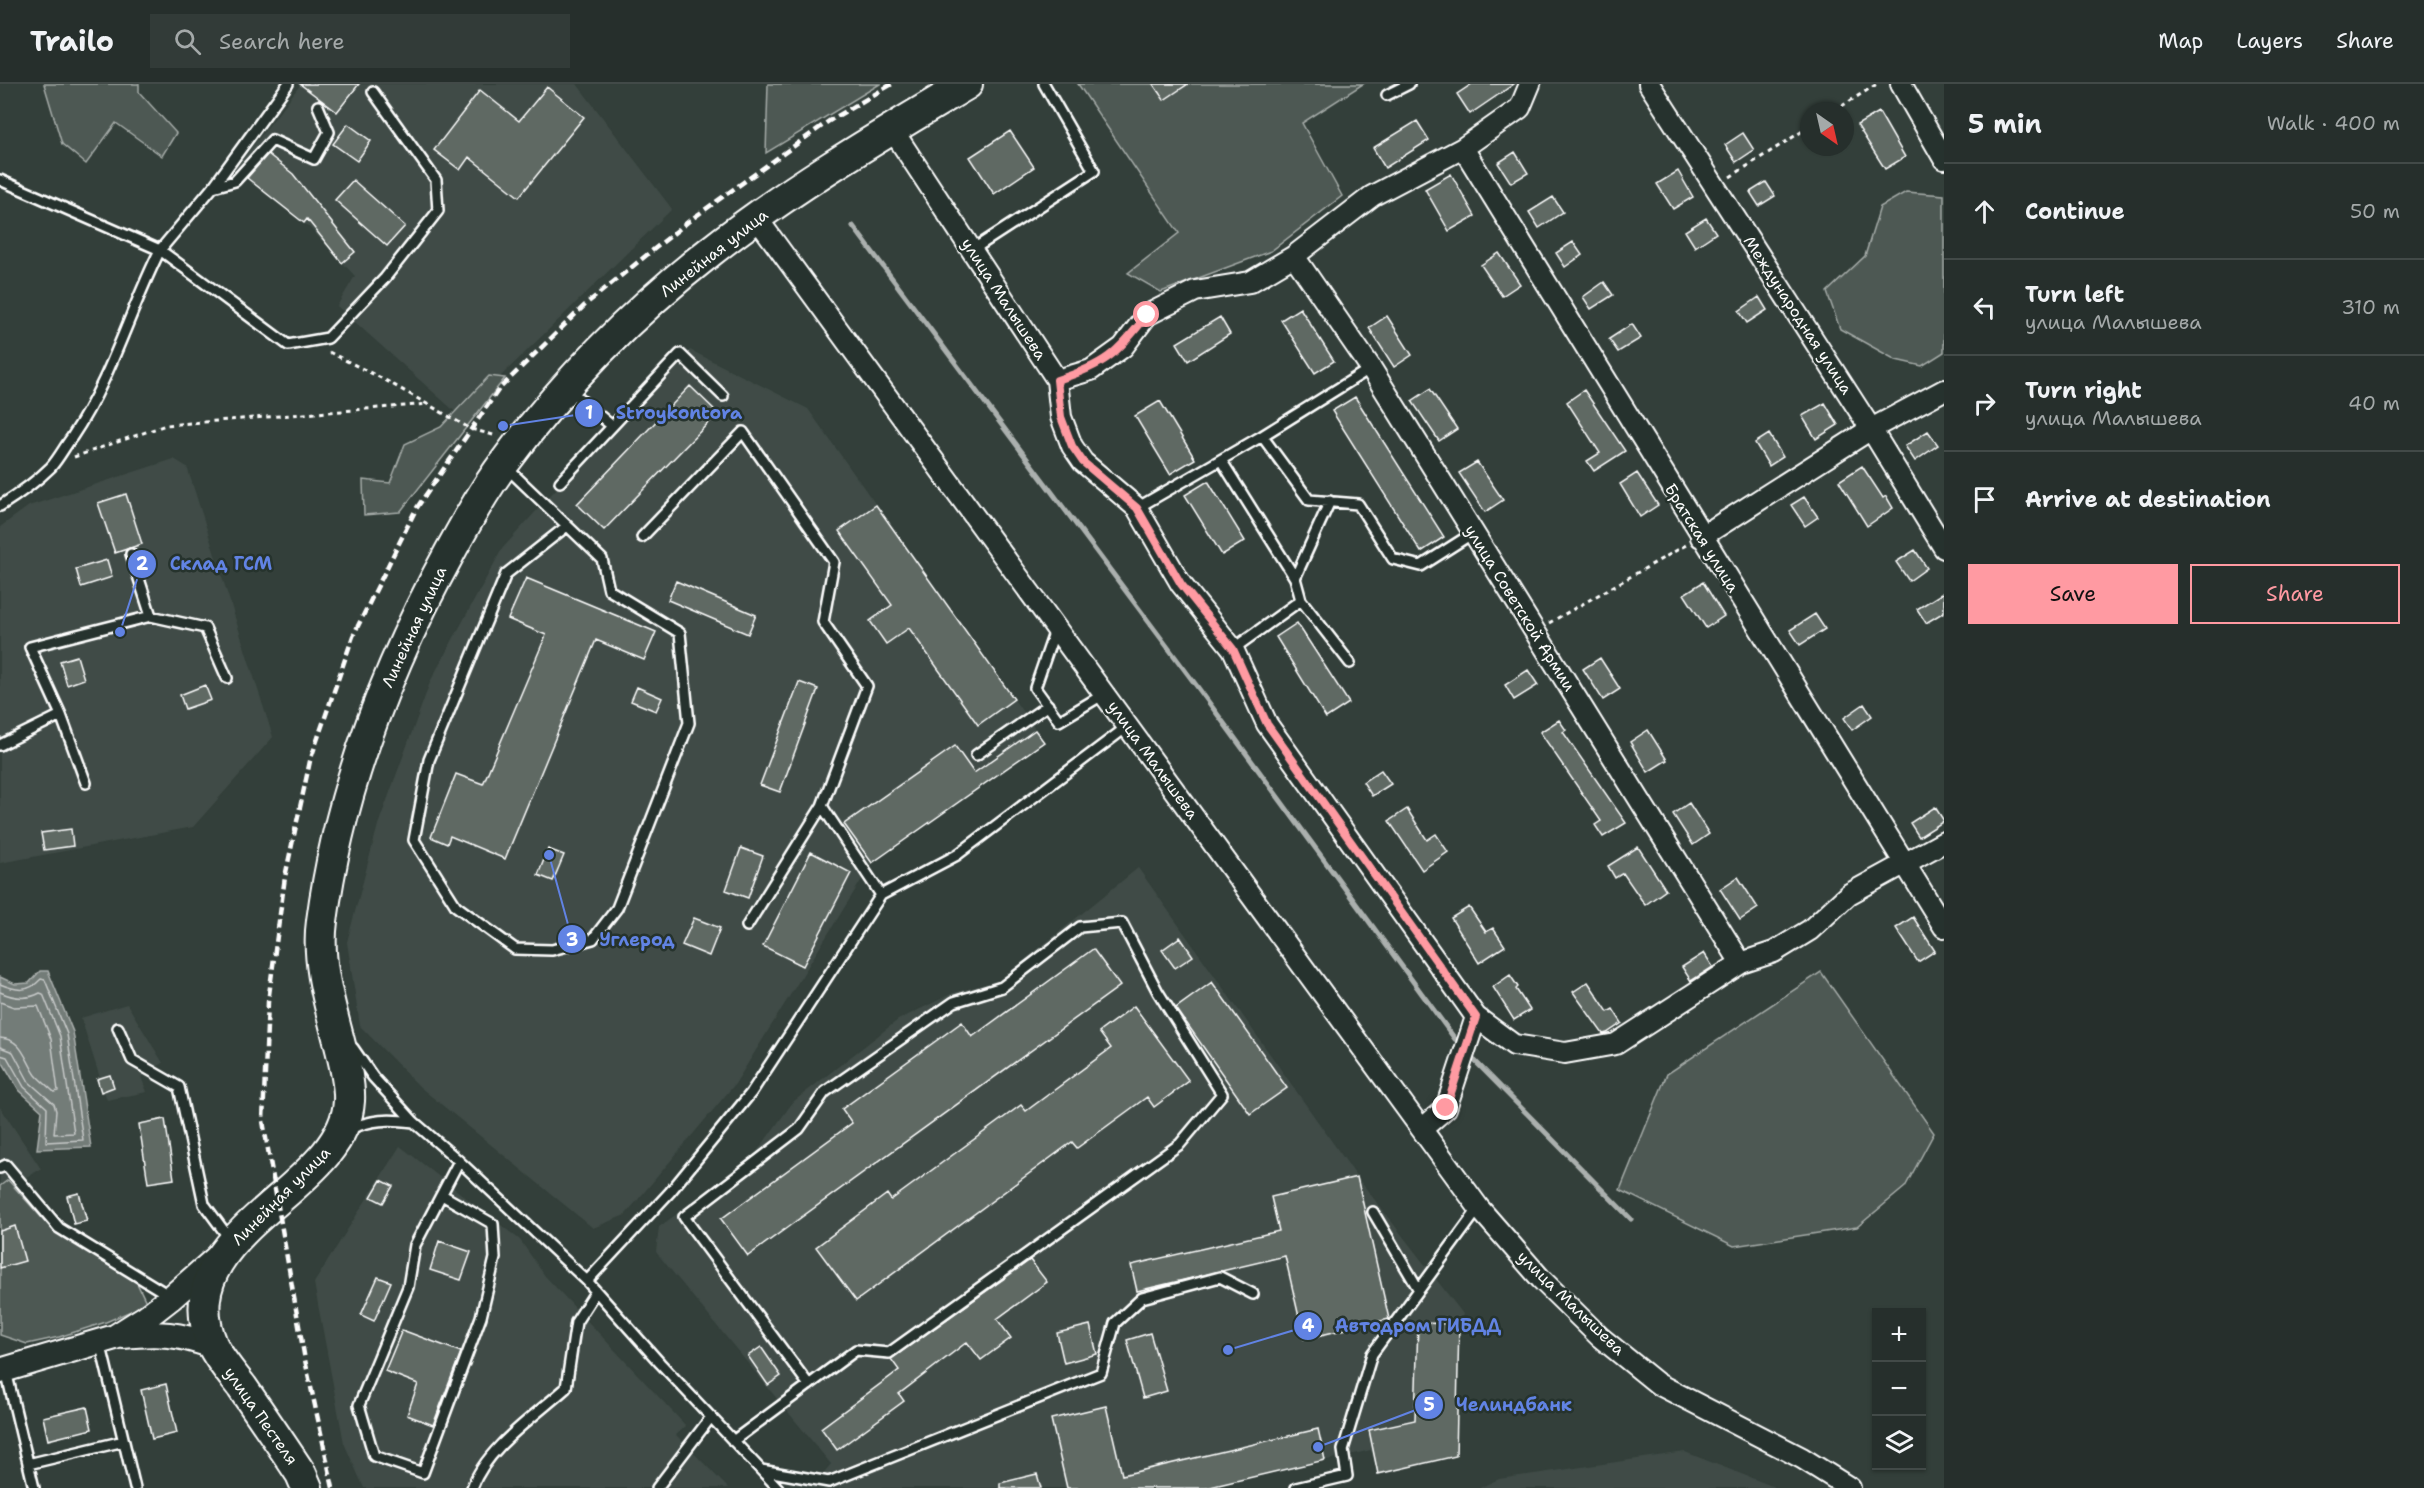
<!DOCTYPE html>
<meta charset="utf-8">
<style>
:root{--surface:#262f2c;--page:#323b38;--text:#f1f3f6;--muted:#a4a9a9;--line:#424a48;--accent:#ff9aa2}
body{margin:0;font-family:"Shantell Sans",sans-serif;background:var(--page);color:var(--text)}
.controls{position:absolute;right:18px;bottom:18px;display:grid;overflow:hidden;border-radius:0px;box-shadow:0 2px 4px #0004}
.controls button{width:54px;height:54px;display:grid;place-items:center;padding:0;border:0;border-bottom:2px solid var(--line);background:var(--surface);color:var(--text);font:30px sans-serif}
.compass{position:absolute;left:1800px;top:18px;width:54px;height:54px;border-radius:50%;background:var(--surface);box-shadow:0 2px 4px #0004;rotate:146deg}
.stop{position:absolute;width:18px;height:18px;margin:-14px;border:4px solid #ff9aa2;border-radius:50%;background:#fff}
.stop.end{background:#ff9aa2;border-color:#fff;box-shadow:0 2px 6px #0008}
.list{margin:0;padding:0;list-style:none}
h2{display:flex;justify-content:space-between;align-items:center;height:78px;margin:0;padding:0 24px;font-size:26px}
h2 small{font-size:20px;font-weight:400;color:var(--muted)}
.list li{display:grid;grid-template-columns:39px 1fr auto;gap:18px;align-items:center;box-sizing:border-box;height:96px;padding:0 24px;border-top:2px solid var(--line)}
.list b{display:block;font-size:22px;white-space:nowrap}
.list p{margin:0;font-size:20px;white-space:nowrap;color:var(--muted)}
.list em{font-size:20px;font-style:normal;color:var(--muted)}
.actions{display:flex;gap:12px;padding:18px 24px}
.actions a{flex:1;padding:14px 0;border:2px solid var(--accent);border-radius:0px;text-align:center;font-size:21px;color:var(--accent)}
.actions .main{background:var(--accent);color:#111}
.icon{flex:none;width:33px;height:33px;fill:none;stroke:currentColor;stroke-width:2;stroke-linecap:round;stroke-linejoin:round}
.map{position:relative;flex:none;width:1944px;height:1404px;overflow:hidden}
header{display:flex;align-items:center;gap:36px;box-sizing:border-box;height:84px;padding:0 30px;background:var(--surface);border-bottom:2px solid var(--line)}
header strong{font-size:28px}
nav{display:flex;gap:33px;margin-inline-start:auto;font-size:21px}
.search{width:420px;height:54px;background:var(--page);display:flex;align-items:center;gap:15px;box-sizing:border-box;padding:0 21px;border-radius:0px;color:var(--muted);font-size:22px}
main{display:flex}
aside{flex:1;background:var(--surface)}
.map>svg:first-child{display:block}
.built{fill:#404c47}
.green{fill:#4d5853;stroke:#a6aca9;stroke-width:1.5}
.water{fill:#737b78;stroke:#abb0ae;stroke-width:1.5}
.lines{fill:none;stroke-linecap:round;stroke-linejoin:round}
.shore{stroke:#c7cac9;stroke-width:1.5}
.stream{stroke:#abb0ae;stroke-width:5}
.building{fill:#5f6964;stroke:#fff;stroke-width:1.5}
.service-casing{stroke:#fff;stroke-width:14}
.minor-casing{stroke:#fff;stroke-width:24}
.tertiary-casing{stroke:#fff;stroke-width:28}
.primary-casing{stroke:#fff;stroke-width:34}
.path{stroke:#fff;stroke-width:3;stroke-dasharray:4.5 4.5;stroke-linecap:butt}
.service{stroke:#26332d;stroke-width:9}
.minor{stroke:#26332d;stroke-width:20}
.tertiary{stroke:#26332d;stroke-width:24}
.primary{stroke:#26332d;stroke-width:30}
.rail{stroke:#fff;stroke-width:4.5;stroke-dasharray:9 4.5;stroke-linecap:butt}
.route{stroke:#ff9aa2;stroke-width:8}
.labels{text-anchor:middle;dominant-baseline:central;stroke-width:5;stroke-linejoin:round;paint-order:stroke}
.street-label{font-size:16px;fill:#fff;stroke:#26332d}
.leader{fill:none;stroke:#6183e4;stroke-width:2}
.callout-dot{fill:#6183e4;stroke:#26332d;stroke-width:2}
.mark-label{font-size:18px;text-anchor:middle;font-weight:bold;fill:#fff}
.callout-label{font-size:18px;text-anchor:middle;font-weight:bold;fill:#6183e4;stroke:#26332d;stroke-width:5;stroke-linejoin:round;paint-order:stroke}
</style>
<header>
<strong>Trailo</strong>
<div class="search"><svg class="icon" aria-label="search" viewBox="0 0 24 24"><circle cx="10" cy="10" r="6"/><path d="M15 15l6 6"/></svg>Search here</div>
<nav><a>Map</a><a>Layers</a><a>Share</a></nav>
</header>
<main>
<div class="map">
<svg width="1944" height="1404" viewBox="0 0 1944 1404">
<rect width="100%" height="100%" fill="#333f3a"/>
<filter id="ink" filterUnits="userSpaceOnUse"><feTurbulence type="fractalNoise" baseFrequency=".0167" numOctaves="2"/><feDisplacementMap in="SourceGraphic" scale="12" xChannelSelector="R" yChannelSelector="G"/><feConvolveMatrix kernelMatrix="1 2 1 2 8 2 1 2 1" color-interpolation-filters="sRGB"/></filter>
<g filter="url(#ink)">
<!-- built -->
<path class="built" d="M301 0H577L672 125 460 332 337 222 355 192 309 143 236 84Z
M690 266 808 325 1044 658 872 779 735 1000 625 1131 593 1144 420 1003 360 942 347 858 378 741 431 596 502 465 557 404Z
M174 375 187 383 273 653 193 743 0 779V443L29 422Z
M1138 784 1357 1093 1463 1230 1459 1240 1456 1372 1378 1390 1371 1366 1206 1404H811L831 1380 656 1168 659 1143 751 1076 793 1018 898 936 953 909 1000 896Z
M127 920 163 979 141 993 147 1008 107 1016 81 934Z
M0 1023 41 1085 0 1107Z
M400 1062 520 1156 545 1192 686 1342 676 1351 728 1404H364L344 1359 314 1199Z
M1685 1368 1777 1404H1479L1499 1395Z"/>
<!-- green -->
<path class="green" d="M44 0H139V8L176 49 162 72 116 39 86 80 62 60Z
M768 0H880L766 69Z
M1078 0H1363L1302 39 1342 112 1271 167 1161 208 1128 189 1179 149Z
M1906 108 1944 111V268L1922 282 1896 276 1840 245 1827 208 1865 172 1880 123Z
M489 292 505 294 400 428 364 431 363 396 390 399 405 360 441 343Z
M1821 888 1934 1049 1905 1103 1857 1143 1734 1162 1620 1106 1667 990Z
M8 1096 49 1142 135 1195 147 1220 106 1238 59 1253 27 1260 0 1251V1102Z"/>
<!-- water -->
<path class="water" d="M40 887H48L73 948 91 1063 37 1065 42 1027 19 1006 0 974V893L15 900 29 899Z"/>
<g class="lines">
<!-- shore -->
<path class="shore" d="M0 900C17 907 28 909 41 895L45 896 67 950 83 1056 46 1058 47 1024 24 1003 7 973 0 971
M0 908C13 914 27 916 40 909L43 910 60 952 74 1049 54 1050 56 1027 54 1020 29 998 13 968 0 963
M0 918 14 923 38 922 51 955 58 1007 54 1008C49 1003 41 997 36 991 25 976 23 955 0 954"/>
<!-- stream -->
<path class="stream" d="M853 142 1196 601 1455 955
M1475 977 1631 1135"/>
</g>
<!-- building -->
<path class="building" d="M300 0H359L337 28Z
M1153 0H1188L1164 16Z
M1472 0H1514L1470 30 1457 10Z
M547 3 584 33 519 113 469 73 460 86 434 66 480 6 519 37Z
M1879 28 1905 73 1885 85 1857 41Z
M1417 37 1429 56 1385 84 1373 64Z
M348 40 371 57 357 77 333 60Z
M1010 47 1034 83 994 110 970 73Z
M1743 49 1754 66 1736 78 1725 61Z
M1515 68 1528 89 1511 99 1498 79Z
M268 70 293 90 355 168 342 179 307 135 304 139 247 94Z
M1678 87 1693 113 1673 125 1657 100Z
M1451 90 1475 132 1449 147 1425 105Z
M353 96 405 142 387 162 335 116Z
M1766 98 1775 112 1759 122 1750 108Z
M1553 113 1563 128 1539 144 1529 128Z
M1706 134 1716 149 1695 163 1685 147Z
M1573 158 1582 171 1565 183 1556 169Z
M1499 169 1520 200 1502 212 1481 181Z
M1604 198 1613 211 1591 225 1583 213Z
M1759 213 1767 226 1747 239 1739 227Z
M1300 224 1334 277 1315 289 1281 236Z
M1387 232 1412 271 1394 283 1369 244Z
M1220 233 1230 250 1188 277 1177 259Z
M1632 240 1641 254 1618 268 1609 255Z
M690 302 718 329 604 446 577 420Z
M1430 305 1457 345 1439 357 1412 317Z
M1584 306 1625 367 1594 387 1587 377 1600 369 1567 318Z
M1355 313 1444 453 1421 468 1332 327Z
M1160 317 1195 375 1170 390 1135 332Z
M1825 319 1838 341 1816 355 1802 332Z
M1928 347 1938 361 1915 377 1905 362Z
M1769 350 1783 373 1769 382 1755 359Z
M1477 378 1503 416 1485 428 1459 389Z
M1862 382 1883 414 1886 412 1893 424 1867 442 1839 397Z
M1637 389 1658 421 1640 433 1620 400Z
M1208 397 1245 457 1222 471 1185 411Z
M126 410 142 460 115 469 98 419Z
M1804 413 1818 433 1805 442 1791 421Z
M876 421 1014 615 978 641 909 544 886 560 870 537 892 521 839 447Z
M1915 466 1927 484 1909 497 1896 478Z
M107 476 112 493 81 503 76 485Z
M526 494 656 548 644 576 596 556 505 775 450 752 447 760 431 753 456 690 483 700 546 551 508 535Z
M676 497 756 531 748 550 668 516Z
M1703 498 1724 532 1706 544 1684 510Z
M1944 508V528L1926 539 1917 525Z
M1815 530 1825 545 1800 561 1790 546Z
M1297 539 1349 619 1326 634 1276 553Z
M77 572 84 595 67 601 60 577Z
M1600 574 1620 605 1603 616 1583 585Z
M1528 586 1538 601 1514 616 1505 601Z
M799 598 818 605 780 708 760 701Z
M205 601 211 616 185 625 180 611Z
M637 603 662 614 656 627 631 617Z
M1864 620 1872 632 1852 646 1844 634Z
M1559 636 1566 646 1563 648 1626 739 1603 753 1595 741 1601 737 1540 648Z
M1035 646 1044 658 872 779 844 740 955 662 974 689Z
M1648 646 1667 676 1648 688 1630 658Z
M1381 686 1391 700 1372 712 1363 698Z
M1689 719 1709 750 1693 761 1673 730Z
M1935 723 1944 737 1919 753 1910 739Z
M1407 725 1427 756 1436 750 1448 768 1422 786 1389 737Z
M71 745 73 762 44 766 41 749Z
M1638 763 1666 806 1645 821 1623 789 1615 794 1608 782Z
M741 764 763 772 748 814 726 806Z
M548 765 564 771 553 797 538 791Z
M811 768 851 789 803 882 763 862Z
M1738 793 1758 824 1740 836 1720 805Z
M1469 823 1486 848 1493 844 1505 862 1479 879 1451 834Z
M1913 833 1935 867 1918 878 1896 844Z
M694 834 720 844 709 872 682 861Z
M1180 853 1193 872 1175 884 1162 866Z
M1093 865 1120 902 748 1172 721 1135 852 1039 842 1025 962 938 972 953Z
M1704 869 1713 883 1691 897 1682 883Z
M1510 891 1518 903 1516 905 1530 926 1514 936 1493 903Z
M1212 898 1287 1004 1250 1030 1176 924Z
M1588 898 1608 928 1613 925 1622 939 1607 949 1603 950 1573 908Z
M1134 922 1189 997 1154 1023 1147 1013 1077 1064 1072 1058 856 1217 816 1163 887 1110 891 1116 1021 1021 1026 1027 1111 964 1099 948Z
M110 991 114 1003 101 1008 97 995Z
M165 1035 174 1095 148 1099 139 1040Z
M1357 1093 1389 1235 1304 1255 1285 1172 1137 1207 1131 1181 1279 1147 1271 1113Z
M381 1096 393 1102 383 1119 371 1113Z
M79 1109 87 1137 74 1140 67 1112Z
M15 1142 25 1177 0 1184V1147Z
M439 1157 471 1168 461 1196 430 1186Z
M1030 1176 1047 1198 997 1235 1011 1254 981 1276 967 1258 899 1310 904 1317 837 1366 821 1344 899 1286 891 1275Z
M378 1193 391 1198 374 1237 361 1231Z
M1418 1239 1459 1240 1456 1372 1378 1390 1369 1346 1415 1336Z
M1090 1241 1097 1270 1064 1279 1057 1249Z
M402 1246 461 1268 433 1341 407 1331 418 1300 385 1287Z
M1150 1249 1167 1307 1143 1314 1127 1256Z
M761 1263 781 1292 768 1301 748 1272Z
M166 1300 177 1349 152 1355 141 1306Z
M1106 1322 1122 1391 1318 1345 1325 1376 1206 1404H1067L1051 1335Z
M87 1323 92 1345 48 1356 43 1333Z
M1037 1390 1041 1404H1000V1399Z"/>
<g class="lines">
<!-- service casing -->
<g class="service-casing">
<path id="service" d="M1387 11 1409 0
M0 96 160 166 213 103 288 0
M213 103 235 97 272 56 314 75 329 48 318 22
M972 166 1094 87 1044 0
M568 305 612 342
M1262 352 1309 416 1358 420 1393 475 1421 482 1473 449
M1221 376 1295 494
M507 384 602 475 609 506 680 549 689 639 617 824 593 855 552 866 515 865 456 822 414 756 429 676 506 490 567 442
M560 398 680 270 723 312
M0 422C19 410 35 399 51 383 59 374 65 362 72 353 111 295 129 228 160 166L288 261 328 254 385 194 438 127 436 96 373 8
M1137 424 1262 352 1371 284
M642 453 743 348 834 478 823 538 867 602 822 722 881 811
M131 470 151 532
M1301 516 1350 579
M1055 546 1035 604 1059 637 1104 610
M1233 565 1301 516 1295 494 1330 417
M61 631 86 699
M0 661 61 631 30 563 151 532 205 544 227 594
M976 671 1048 621
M747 842 822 722
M118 944 132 976 179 1003 204 1120 229 1154
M353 964 373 993 414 1038 459 1077 587 1197 660 1279 778 1404
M347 1046C372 1035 388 1035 414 1038
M0 1084 6 1081 59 1144 170 1212
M442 1111 493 1140 495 1174 481 1233 423 1389 374 1372 359 1321 408 1203 415 1161 459 1077
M1373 1128 1419 1206
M587 1197 670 1108 751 1009 881 811 957 771 1128 642
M100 1258 135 1404
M6 1287 34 1404
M733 1357 856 1266 889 1269 1180 1060 1222 1010 1158 908 1122 839 1080 843 1002 903 954 918 825 1008 799 1045 684 1133 809 1301
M28 1380 124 1357
M761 1386 829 1398 1101 1289 1115 1239 1142 1214 1220 1193 1253 1210
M472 1404C486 1364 535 1332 566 1304L576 1238 596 1207
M657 1404 711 1333
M1296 1404 1347 1392 1343 1366 1372 1270 1479 1124"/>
</g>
<!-- minor casing -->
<g class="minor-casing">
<path id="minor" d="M1649 0 1871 345 1944 464
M1901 0 1944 75
M892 45 1057 296 1061 333 1072 362 1083 378 1137 424 1181 500 1233 565 1267 640 1476 933 1446 1024 1422 1045
M1463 64 1944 843
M756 133 1479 1124 1541 1195 1600 1253 1658 1300 1802 1374 1850 1404
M1294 172 1371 284 1741 879
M1057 296 1091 286 1123 263 1147 231 1195 207 1250 198 1294 172 1372 112 1463 64 1520 24 1530 0
M1701 453 1871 345 1944 306
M1476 933 1514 961 1565 969 1616 960 1741 879 1774 868 1810 846 1849 810 1944 758"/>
</g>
<!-- tertiary casing -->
<g class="tertiary-casing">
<path id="tertiary" d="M123 1252C160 1248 179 1250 213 1262
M0 1287 115 1253 145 1234 172 1213 220 1171"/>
</g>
<!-- primary casing -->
<g class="primary-casing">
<path id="primary" d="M307 1404 301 1390C282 1361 262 1332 242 1303 232 1290 219 1275 212 1260 166 1147 344 1108 349 1017 350 1001 345 981 341 965 331 924 316 880 322 837 339 708 388 581 450 468 467 437 484 406 505 378 563 299 633 228 711 167 791 104 880 52 967 0"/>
</g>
<!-- path -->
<path class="path" d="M1834 27 1877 0
M1730 93 1809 43
M329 268 385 296 471 345 497 352
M74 373 166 341 429 320
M1549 539 1686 461"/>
<!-- service -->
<use href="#service" class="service"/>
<!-- minor -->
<use href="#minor" class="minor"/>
<!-- tertiary -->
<use href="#tertiary" class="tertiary"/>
<!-- primary -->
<use href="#primary" class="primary"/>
<!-- rail -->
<path class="rail" d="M333 1404 305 1276 263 1037 268 918 285 793 310 677 353 552 416 425 499 305 586 220 689 137 829 37 892 0"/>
</g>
</g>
<g class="lines" filter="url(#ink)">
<!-- route -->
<path class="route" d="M1147 231C1117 270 1105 281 1057 296L1061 333 1072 362 1083 378 1137 424 1181 500 1233 565 1267 640 1476 933 1446 1024"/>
</g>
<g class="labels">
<!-- street labels -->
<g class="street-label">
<text transform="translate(714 169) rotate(-38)">Линейная улица</text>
<text transform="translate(1004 215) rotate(57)">улица Малышева</text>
<text transform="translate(1798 231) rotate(57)">Международная улица</text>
<text transform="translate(1702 454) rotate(58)">Братская улица</text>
<text transform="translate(1520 524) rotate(58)">улица Советской Армии</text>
<text transform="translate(414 543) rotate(-65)">Линейная улица</text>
<text transform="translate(1153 676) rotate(54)">улица Малышева</text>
<text transform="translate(281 1112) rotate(-45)">Линейная улица</text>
<text transform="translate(1571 1219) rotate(44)">улица Малышева</text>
<text transform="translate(261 1332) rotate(55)">улица Пестеля</text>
</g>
</g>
<!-- callouts -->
<path class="leader" d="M503 342L589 329M120 548L142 480M549 771L572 855M1228 1266L1308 1242M1318 1363L1429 1321"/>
<g class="callout-dot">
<circle cx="503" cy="342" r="6"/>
<circle cx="120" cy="548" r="6"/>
<circle cx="549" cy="771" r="6"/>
<circle cx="1228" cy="1266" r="6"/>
<circle cx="1318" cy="1363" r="6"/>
<circle cx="589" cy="329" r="15"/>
<circle cx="142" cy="480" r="15"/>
<circle cx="572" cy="855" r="15"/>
<circle cx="1308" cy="1242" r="15"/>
<circle cx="1429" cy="1321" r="15"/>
</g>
<g class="mark-label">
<text x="589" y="335">1</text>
<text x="142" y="486">2</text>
<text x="572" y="862">3</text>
<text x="1308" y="1248">4</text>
<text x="1429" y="1327">5</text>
</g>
<g class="callout-label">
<text x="679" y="335">Stroykontora</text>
<text x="221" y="486">Склад ГСМ</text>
<text x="637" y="862">Углерод</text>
<text x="1418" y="1248">Автодром ГИБДД</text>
<text x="1514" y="1327">Челиндбанк</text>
</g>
</svg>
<div class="controls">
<button>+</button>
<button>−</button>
<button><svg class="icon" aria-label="layers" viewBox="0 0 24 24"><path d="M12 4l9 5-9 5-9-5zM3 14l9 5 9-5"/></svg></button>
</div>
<svg class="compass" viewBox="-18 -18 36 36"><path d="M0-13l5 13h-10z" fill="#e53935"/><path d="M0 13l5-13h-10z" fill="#a4a9a9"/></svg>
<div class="stop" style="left:1147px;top:231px"></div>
<div class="stop end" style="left:1446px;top:1024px"></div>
</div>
<aside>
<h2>5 min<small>Walk · 400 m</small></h2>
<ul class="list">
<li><svg class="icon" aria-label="ahead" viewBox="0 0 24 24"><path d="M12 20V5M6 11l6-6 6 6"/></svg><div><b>Continue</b></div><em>50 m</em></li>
<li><svg class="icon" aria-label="left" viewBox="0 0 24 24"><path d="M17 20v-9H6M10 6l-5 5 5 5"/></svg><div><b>Turn left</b><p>улица Малышева</p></div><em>310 m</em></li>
<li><svg class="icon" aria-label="right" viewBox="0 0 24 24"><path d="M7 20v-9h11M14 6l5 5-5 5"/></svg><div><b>Turn right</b><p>улица Малышева</p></div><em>40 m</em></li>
<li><svg class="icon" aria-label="arrive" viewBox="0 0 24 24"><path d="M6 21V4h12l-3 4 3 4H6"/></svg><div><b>Arrive at destination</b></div></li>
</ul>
<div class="actions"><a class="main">Save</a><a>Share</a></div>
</aside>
</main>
